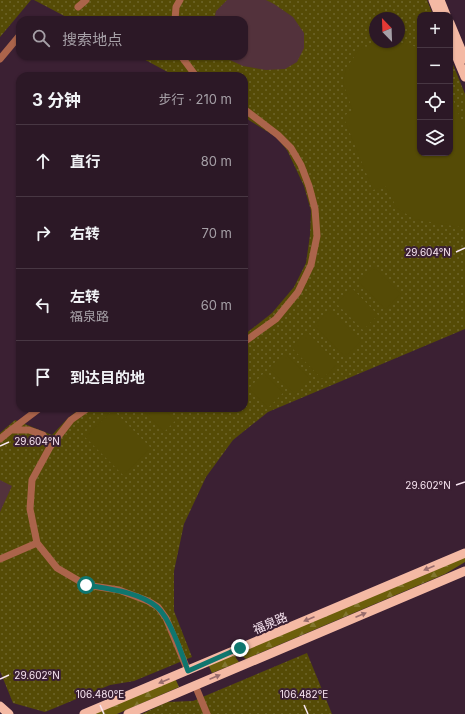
<!DOCTYPE html>
<html lang="zh">
<meta charset="utf-8">
<style>
:root{--surface:#2c1826;--page:#34212e;--text:#f1f3f6;--muted:#a6a0a7;--line:#483743}
body{margin:0;font-family:Inter,"Noto Sans SC",sans-serif;background:var(--page);color:var(--text)}
.controls{position:absolute;right:12px;top:12px;display:grid;overflow:hidden;border-radius:8px;box-shadow:0 1px 3px #0004}
.controls button{width:36px;height:36px;display:grid;place-items:center;padding:0;border:0;border-bottom:1px solid var(--line);background:var(--surface);color:var(--text);font:20px sans-serif}
.compass{position:absolute;left:369px;top:12px;width:36px;height:36px;border-radius:50%;background:var(--surface);box-shadow:0 1px 3px #0004;rotate:337deg}
.stop{position:absolute;width:12px;height:12px;margin:-9px;border:3px solid #0f766e;border-radius:50%;background:#fff}
.stop.end{background:#0f766e;border-color:#fff;box-shadow:0 1px 4px #0008}
.list{margin:0;padding:0;list-style:none}
h2{display:flex;justify-content:space-between;align-items:center;height:52px;margin:0;padding:0 16px;font-size:17px}
h2 small{font-size:13px;font-weight:400;color:var(--muted)}
.list li{display:grid;grid-template-columns:26px 1fr auto;gap:12px;align-items:center;box-sizing:border-box;height:72px;padding:0 16px;border-top:1px solid var(--line)}
.list b{display:block;font-size:15px;white-space:nowrap}
.list p{margin:0;font-size:13px;white-space:nowrap;color:var(--muted)}
.list em{font-size:13px;font-style:normal;color:var(--muted)}
.icon{flex:none;width:22px;height:22px;fill:none;stroke:currentColor;stroke-width:2;stroke-linecap:round;stroke-linejoin:round}
.map{position:relative;flex:none;width:465px;height:714px;overflow:hidden}
.search{position:absolute;background:var(--surface);box-shadow:0 1px 3px #0004;left:16px;top:16px;width:232px;height:44px;display:flex;align-items:center;gap:10px;box-sizing:border-box;padding:0 14px;border-radius:12px;color:var(--muted);font-size:15px}
.panel{position:absolute;background:var(--surface);box-shadow:0 1px 3px #0004;left:16px;top:72px;width:232px;height:340px;border-radius:12px}
.map>svg:first-child{display:block}
.forest{fill:url(#forest-firs)}
.park{fill:url(#park-dots);fill-rule:evenodd}
.pitch{fill:#554b06}
.building{fill:#53323c}
.lines{fill:none;stroke-linecap:round;stroke-linejoin:round}
.minor{stroke:#ab644b;stroke-width:7}
.major{stroke:#f4b9a4;stroke-width:9}
.oneway{fill:#986c6c}
.route{stroke:#0f766e;stroke-width:5}
.ticks{fill:none;stroke:#fae7f3;stroke-width:1.5}
.labels{text-anchor:middle;dominant-baseline:central;stroke-width:4;stroke-linejoin:round;paint-order:stroke}
.street-label{font-size:12px;fill:#fae7f3;stroke:#3b2033}
.ticks-label{font-size:10px;text-anchor:middle;fill:#fae7f3;stroke:#3b2033;stroke-width:4;stroke-linejoin:round;paint-order:stroke}
</style>
<div class="map">
<svg width="465" height="714" viewBox="0 0 465 714">
<defs>
<pattern id="forest-firs" width="22" height="20" patternUnits="userSpaceOnUse"><rect width="22" height="20" fill="#6c5f0b"/><path d="M5 1l3.5 6h-7zM16 11l3.5 6h-7z" fill="#82762f"/></pattern>
<pattern id="park-dots" width="8" height="8" patternUnits="userSpaceOnUse"><rect width="8" height="8" fill="#554b06"/><path d="M2 2h.1M6 6h.1" fill="none" stroke="#6e652b" stroke-width="1.8" stroke-linecap="round"/></pattern>
</defs>
<rect width="100%" height="100%" fill="#3b2033"/>
<!-- forest -->
<path class="forest" d="M465 555V562L445 574 246 659 241 655 242 650Z
M235 653 236 658 239 662 212 673 208 664Z
M175 678 179 687 117 714H91Z"/>
<!-- park -->
<path class="park" d="M0 0H31L0 37Z
M34 0H427L433 15H420V153H450V57L465 94V329L268 412 233 440 206 477 184 524 174 571V611L192 657 134 681 110 685 45 712 13 703 0 671V433L15 420 52 435 68 418 81 408H244V335L272 313 294 287 306 263 310 235 311 211 304 186 287 150 276 137 244 117V76H175L138 56H244V20H72ZM375 18H399V42H375Z
M307 653 332 714H142L167 702 193 701Z"/>
<!-- pitch -->
<path class="pitch" d="M375 42H382L384 47C399 42 405 43 420 48V153H450V92L465 130V222L458 227 414 219 397 208 385 186 373 190 343 116 353 111 343 83 346 68 363 45 366 47Z
M374 267 401 294 385 309 359 282Z
M352 288 378 315 363 330 336 303Z
M330 310 361 341 345 357 314 325Z
M307 332 338 364 322 379 291 347Z
M285 353 310 379 295 394 269 368Z
M264 373 283 393 268 408 249 388Z
M147 408H163L175 421 164 432 144 411Z
M113 410 151 448 123 475 85 437Z"/>
<!-- building -->
<path class="building" d="M227 0H266L274 4 293 17 304 33V48L297 62 285 69 266 70 243 66 221 56H244V20H214L216 11Z
M0 480 12 486 0 512Z"/>
<g class="lines">
<!-- minor -->
<path class="minor" d="M78 7 86 0
M175 20 176 7 180 0
M181 56 196 76
M0 59 20 35
M244 109 278 135 291 148 301 165 309 186 315 209 317 236 311 265 298 292 276 319 244 342
M88 408 71 420 50 447 32 480 30 509 37 543 57 568 86 585 119 590 148 601 158 607 166 618 188 671
M11 430H29L43 435 50 447
M0 439 11 430 40 408
M0 559 37 543
M195 685 207 714"/>
<!-- major -->
<path class="major" d="M433 0 439 15
M440 0 446 15
M450 23 465 59
M450 41 465 77
M0 706 9 714
M84 714 465 553
M128 714 465 571"/>
</g>
<!-- one-way arrows -->
<defs><path id="oneway-solid" d="M-6-.8H1V-3.2L6.5 0L1 3.2V.8H-6Z"/></defs>
<g class="oneway">
<use href="#oneway-solid" transform="translate(429 568) rotate(157)"/>
<use href="#oneway-solid" transform="translate(361 615) rotate(-23)"/>
<use href="#oneway-solid" transform="translate(309 619) rotate(157)"/>
<use href="#oneway-solid" transform="translate(215 677) rotate(-23)"/>
<use href="#oneway-solid" transform="translate(164 681) rotate(157)"/>
</g>
<g class="lines">
<!-- route -->
<path class="route" d="M86 585C109 589 139 592 157 607 170 618 182 654 188 671L240 648"/>
</g>
<!-- ticks -->
<path class="ticks" d="M456 252 465 248M0 446 9 442M456 485 465 482M0 679 9 675M100 705 104 714M304 705 308 714"/>
<g class="labels">
<!-- street labels -->
<g class="street-label">
<text transform="translate(270 623) rotate(-23)">福泉路</text>
</g>
</g>
<g class="ticks-label">
<text x="428" y="256">29.604°N</text>
<text x="37" y="445">29.604°N</text>
<text x="428" y="489">29.602°N</text>
<text x="37" y="679">29.602°N</text>
<text x="100" y="698">106.480°E</text>
<text x="304" y="698">106.482°E</text>
</g>
</svg>
<div class="controls">
<button>+</button>
<button>−</button>
<button><svg class="icon" aria-label="locate" viewBox="0 0 24 24"><circle cx="12" cy="12" r="6"/><path d="M12 2v4M12 18v4M2 12h4M18 12h4"/></svg></button>
<button><svg class="icon" aria-label="layers" viewBox="0 0 24 24"><path d="M12 4l9 5-9 5-9-5zM3 14l9 5 9-5"/></svg></button>
</div>
<svg class="compass" viewBox="-18 -18 36 36"><path d="M0-13l5 13h-10z" fill="#e53935"/><path d="M0 13l5-13h-10z" fill="#a6a0a7"/></svg>
<div class="stop" style="left:86px;top:585px"></div>
<div class="stop end" style="left:240px;top:648px"></div>
<div class="search"><svg class="icon" aria-label="search" viewBox="0 0 24 24"><circle cx="10" cy="10" r="6"/><path d="M15 15l6 6"/></svg>搜索地点</div>
<section class="panel">
<h2>3 分钟<small>步行 · 210 m</small></h2>
<ul class="list">
<li><svg class="icon" aria-label="ahead" viewBox="0 0 24 24"><path d="M12 20V5M6 11l6-6 6 6"/></svg><div><b>直行</b></div><em>80 m</em></li>
<li><svg class="icon" aria-label="right" viewBox="0 0 24 24"><path d="M7 20v-9h11M14 6l5 5-5 5"/></svg><div><b>右转</b></div><em>70 m</em></li>
<li><svg class="icon" aria-label="left" viewBox="0 0 24 24"><path d="M17 20v-9H6M10 6l-5 5 5 5"/></svg><div><b>左转</b><p>福泉路</p></div><em>60 m</em></li>
<li><svg class="icon" aria-label="arrive" viewBox="0 0 24 24"><path d="M6 21V4h12l-3 4 3 4H6"/></svg><div><b>到达目的地</b></div></li>
</ul>
</section>
</div>
